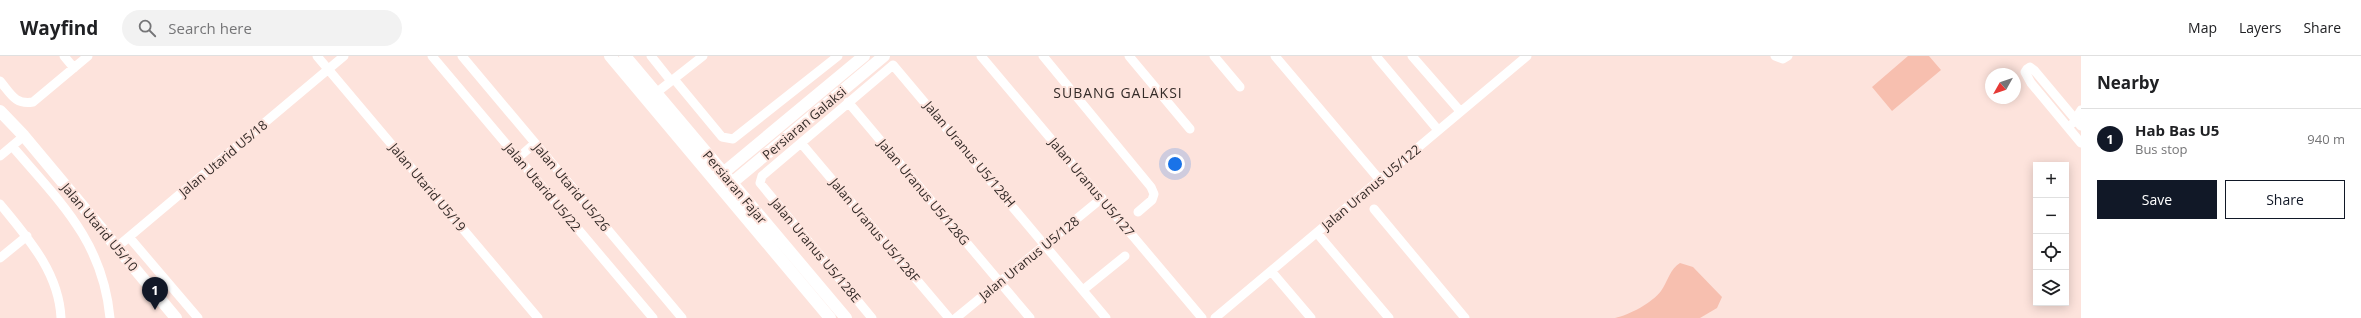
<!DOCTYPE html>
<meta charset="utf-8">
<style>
:root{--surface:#fff;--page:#f2f2f2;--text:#202124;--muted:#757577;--line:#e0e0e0;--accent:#111827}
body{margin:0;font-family:"Open Sans",sans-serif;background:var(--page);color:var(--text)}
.controls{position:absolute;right:12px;bottom:12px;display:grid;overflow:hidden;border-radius:0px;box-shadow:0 2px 10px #0003}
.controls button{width:36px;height:36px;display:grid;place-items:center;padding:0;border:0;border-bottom:1px solid var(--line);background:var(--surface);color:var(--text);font:20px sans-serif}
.compass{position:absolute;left:1985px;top:12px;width:36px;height:36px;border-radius:50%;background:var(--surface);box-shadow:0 2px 10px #0003;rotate:230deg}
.you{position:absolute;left:1175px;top:108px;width:14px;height:14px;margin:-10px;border:3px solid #fff;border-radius:50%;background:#1a73e8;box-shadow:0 0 0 6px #1a73e833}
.badge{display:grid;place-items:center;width:26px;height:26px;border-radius:50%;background:var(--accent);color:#fff;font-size:13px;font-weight:700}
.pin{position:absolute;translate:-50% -33px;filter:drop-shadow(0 1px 2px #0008)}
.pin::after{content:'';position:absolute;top:21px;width:14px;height:12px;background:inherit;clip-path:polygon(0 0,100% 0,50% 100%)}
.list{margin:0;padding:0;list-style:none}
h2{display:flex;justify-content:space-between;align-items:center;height:52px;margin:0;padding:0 16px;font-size:17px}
h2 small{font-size:13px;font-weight:400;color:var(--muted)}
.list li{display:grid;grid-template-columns:26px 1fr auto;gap:12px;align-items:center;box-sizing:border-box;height:60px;padding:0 16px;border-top:1px solid var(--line)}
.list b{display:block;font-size:15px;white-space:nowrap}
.list p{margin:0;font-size:13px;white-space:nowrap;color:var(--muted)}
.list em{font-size:13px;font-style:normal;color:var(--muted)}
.actions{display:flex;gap:8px;padding:12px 16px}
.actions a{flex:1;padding:9px 0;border:1px solid var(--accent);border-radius:0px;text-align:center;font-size:14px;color:var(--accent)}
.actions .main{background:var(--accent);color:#fff}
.icon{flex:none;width:22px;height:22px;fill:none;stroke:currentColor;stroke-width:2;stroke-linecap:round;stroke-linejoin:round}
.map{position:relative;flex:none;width:2081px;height:262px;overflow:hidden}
header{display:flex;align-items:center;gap:24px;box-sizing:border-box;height:56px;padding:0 20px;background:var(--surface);border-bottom:1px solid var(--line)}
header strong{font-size:19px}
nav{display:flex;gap:22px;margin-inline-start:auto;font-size:14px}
.search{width:280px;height:36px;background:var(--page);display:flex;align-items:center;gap:10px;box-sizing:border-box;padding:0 14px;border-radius:22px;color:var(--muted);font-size:15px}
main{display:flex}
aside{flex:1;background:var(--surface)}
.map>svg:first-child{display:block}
.water{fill:#f7bfaf}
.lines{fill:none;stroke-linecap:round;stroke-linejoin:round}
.street{stroke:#fff;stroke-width:9}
.secondary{stroke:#fff;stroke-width:12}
.labels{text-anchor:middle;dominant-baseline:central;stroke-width:4;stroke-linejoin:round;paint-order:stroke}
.street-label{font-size:13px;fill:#342b28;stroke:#fde3dc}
.neighbourhood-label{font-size:14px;letter-spacing:1px;fill:#342b28;stroke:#fde3dc}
</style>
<header>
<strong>Wayfind</strong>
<div class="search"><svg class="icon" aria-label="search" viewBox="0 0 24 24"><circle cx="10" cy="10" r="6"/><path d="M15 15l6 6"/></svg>Search here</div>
<nav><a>Map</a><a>Layers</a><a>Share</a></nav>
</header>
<main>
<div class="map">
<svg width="2081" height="262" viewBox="0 0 2081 262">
<rect width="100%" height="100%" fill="#fde3dc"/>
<!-- water -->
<path class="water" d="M1908 0H1929L1941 14 1892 55 1872 31Z
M1680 207 1693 211 1722 241 1717 252 1700 262H1615C1629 259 1652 247 1661 235 1668 225 1670 213 1680 207Z"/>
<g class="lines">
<!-- street -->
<path class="street" d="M64 0 74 12
M317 0 538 262
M432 0 653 262
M462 0 682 262
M651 0 671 25
M981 0 1202 262
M1043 0 1151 131 1154 138 1152 144 1138 156
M1129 0 1190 73
M1214 0 1240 31
M1275 0 1379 123
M1376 0 1438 74
M1412 0 1460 55
M1775 0 1783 3 1788 0
M674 23 722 81 733 83 838 0
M0 25C11 38 15 49 33 46L88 0
M656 37 703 0
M848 46 1030 262
M2073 67 2081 54
M2081 70 2034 14 2030 11 2027 13 2025 16 2031 27 2081 87
M801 87 949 262
M12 90C59 145 103 185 110 262
M0 100 24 80
M518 102 535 87
M0 148C27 181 59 216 61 262
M1374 153 1465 262
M1317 177 1389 262
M129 181 198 262
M117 191 344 0
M0 202 27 180
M1271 215 1311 262
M1083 234 1125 200
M872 262 760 127 762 120 893 9 1106 262
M956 262 1102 142
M1215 262 1527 0"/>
<!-- secondary -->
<path class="secondary" d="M610 0 830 262
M625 0 846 262
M0 55 24 80 176 262
M717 122 864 0
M727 131 884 0"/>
</g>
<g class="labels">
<!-- street labels -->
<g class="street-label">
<text transform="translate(804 67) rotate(-40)">Persiaran Galaksi</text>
<text transform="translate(970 98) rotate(50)">Jalan Uranus U5/128H</text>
<text transform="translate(223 102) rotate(-40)">Jalan Utarid U5/18</text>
<text transform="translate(428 131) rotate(50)">Jalan Utarid U5/19</text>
<text transform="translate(543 131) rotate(50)">Jalan Utarid U5/22</text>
<text transform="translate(572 131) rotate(50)">Jalan Utarid U5/26</text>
<text transform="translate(735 131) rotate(50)">Persiaran Fajar</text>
<text transform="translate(1092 131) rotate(50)">Jalan Uranus U5/127</text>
<text transform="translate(1371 131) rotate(-40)">Jalan Uranus U5/122</text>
<text transform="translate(924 136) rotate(50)">Jalan Uranus U5/128G</text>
<text transform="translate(100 171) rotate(50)">Jalan Utarid U5/10</text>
<text transform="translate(875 174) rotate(50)">Jalan Uranus U5/128F</text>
<text transform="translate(816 194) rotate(50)">Jalan Uranus U5/128E</text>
<text transform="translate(1029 202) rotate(-39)">Jalan Uranus U5/128</text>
</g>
<!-- neighbourhood labels -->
<g class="neighbourhood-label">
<text x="1118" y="36">SUBANG GALAKSI</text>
</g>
</g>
</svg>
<div class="controls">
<button>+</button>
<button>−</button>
<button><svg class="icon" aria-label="locate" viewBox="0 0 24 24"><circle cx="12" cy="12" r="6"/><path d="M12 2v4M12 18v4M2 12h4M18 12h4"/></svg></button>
<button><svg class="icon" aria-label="layers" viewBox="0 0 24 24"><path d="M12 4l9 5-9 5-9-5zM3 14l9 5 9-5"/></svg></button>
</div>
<svg class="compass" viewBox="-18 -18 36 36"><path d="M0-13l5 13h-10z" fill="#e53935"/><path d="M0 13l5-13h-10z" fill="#757577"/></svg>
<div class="you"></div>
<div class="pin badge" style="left:155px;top:254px">1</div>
</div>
<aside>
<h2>Nearby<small></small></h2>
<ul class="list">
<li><span class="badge">1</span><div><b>Hab Bas U5</b><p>Bus stop</p></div><em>940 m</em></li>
</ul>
<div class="actions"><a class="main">Save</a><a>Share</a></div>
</aside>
</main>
